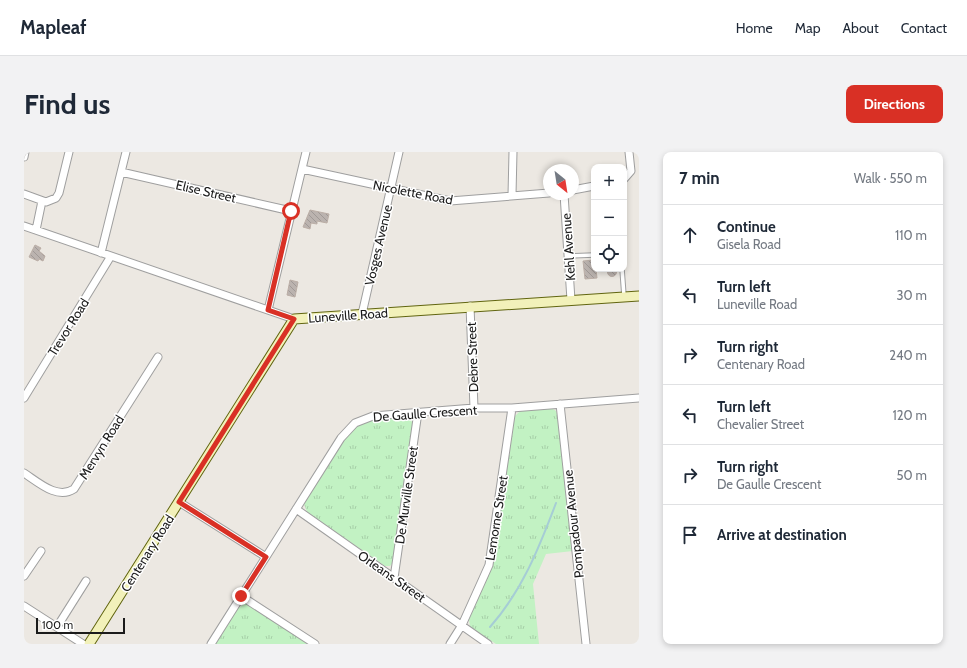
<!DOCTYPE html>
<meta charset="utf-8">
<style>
:root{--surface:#fff;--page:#f2f2f3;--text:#1f2937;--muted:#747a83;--line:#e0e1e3;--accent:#d93025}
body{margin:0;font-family:Cabin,sans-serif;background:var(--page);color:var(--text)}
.controls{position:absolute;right:12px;top:12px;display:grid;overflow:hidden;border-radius:8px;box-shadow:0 2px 6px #0003}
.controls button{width:36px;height:36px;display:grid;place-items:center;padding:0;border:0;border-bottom:1px solid var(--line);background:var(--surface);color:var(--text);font:20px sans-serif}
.compass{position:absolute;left:519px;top:12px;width:36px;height:36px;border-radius:50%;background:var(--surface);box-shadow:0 2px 6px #0003;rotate:150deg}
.scale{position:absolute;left:12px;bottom:10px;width:89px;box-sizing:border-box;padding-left:4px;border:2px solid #1b1b1b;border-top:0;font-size:11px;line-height:14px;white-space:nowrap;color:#1b1b1b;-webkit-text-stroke:3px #fff;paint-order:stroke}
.stop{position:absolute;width:12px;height:12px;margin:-9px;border:3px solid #d93025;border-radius:50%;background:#fff}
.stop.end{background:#d93025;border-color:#fff;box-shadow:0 1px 4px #0008}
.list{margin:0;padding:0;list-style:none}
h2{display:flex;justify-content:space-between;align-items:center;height:52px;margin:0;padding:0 16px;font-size:17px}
h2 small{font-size:13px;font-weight:400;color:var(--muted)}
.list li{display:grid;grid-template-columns:26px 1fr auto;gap:12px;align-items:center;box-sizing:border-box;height:60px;padding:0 16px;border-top:1px solid var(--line)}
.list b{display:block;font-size:15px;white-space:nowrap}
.list p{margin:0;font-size:13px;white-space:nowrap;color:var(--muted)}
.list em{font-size:13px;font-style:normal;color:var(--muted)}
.icon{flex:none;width:22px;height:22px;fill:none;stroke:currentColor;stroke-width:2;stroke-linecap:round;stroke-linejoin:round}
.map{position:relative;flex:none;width:615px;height:492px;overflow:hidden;border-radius:8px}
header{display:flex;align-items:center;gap:24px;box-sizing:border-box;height:56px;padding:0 20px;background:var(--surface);border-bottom:1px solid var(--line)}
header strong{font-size:19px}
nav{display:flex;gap:22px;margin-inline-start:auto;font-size:14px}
.intro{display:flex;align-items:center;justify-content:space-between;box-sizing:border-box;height:96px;padding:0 24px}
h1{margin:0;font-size:28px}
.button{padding:10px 18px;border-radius:8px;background:var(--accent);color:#fff;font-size:14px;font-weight:700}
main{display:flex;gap:24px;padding:0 24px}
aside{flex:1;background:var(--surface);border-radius:8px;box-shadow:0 2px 6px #0003}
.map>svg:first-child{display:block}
.park{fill:url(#park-tufts)}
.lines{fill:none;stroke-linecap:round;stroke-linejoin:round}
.stream{stroke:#a6cdd5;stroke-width:2}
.building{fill:url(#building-back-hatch);stroke:#bbaea6}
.lane-casing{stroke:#9f9f9f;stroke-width:5.5}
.street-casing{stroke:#9f9f9f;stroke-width:9}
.secondary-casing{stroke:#616510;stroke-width:11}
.lane{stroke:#fff;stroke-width:3.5}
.street{stroke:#fff;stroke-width:7}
.secondary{stroke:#f2f1ba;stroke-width:9}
.route{stroke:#d93025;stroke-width:5}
.labels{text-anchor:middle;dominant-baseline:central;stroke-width:3;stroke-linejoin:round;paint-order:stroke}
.street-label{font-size:13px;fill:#1b1b1b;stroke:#fff}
</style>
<header>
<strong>Mapleaf</strong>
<nav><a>Home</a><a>Map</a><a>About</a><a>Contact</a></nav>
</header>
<div class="intro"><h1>Find us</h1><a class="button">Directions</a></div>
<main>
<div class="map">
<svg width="615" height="492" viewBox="0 0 615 492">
<defs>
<pattern id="park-tufts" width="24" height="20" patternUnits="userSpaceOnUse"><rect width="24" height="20" fill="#c2f2c3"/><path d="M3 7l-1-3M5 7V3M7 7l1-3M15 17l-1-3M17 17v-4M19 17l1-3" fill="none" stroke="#a6cfa7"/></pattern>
<pattern id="building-back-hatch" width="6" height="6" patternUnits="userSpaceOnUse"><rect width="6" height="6" fill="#bbb3af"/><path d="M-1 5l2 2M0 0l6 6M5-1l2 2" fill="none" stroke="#a09996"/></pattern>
</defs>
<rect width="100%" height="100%" fill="#ece8e2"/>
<!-- park -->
<path class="park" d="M526 255 532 259 534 264 542 346 543 349 549 399 522 402 509 432 515 492H472L446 475 445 467 469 411 491 264 496 259Z
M379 265 387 268 389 273 370 409 366 414H361L283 360 280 352 324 282C338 266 359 267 379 265Z
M222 451 288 492H191L214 456Z"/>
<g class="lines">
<!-- stream -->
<path class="stream" d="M466 475C498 439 515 396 532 351"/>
</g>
<!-- building -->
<path class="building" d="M286 58 305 62 303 71 293 69V72L287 71 286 77 279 75Z
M11 93 17 96 15 99 21 104 19 109 15 107 14 109 5 105Z
M570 108V117H572L573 126 561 127 559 109Z
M583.5 120a4.5 4.5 0 1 1 9 0a4.5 4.5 0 1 1-9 0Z
M266 128 274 130 271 145 263 143Z"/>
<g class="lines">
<!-- lane casing -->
<g class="lane-casing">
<path id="lane" d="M544 104 570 103
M598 117 600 144"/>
</g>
<!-- street casing -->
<g class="street-casing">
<path id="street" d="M0 5 1 0
M278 17 426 49 525 41
M97 20 267 59
M600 27 607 19 605 0
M549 38 570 34
M0 42 22 50 32 46 35 41 45 0
M540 42 547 148
M488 43 489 0
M0 74 270 167
M12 78 18 49
M77 101 102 0
M446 154 450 256
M244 158 282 0
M338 162 375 0
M0 246 87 104
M536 252 562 492
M0 321C14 330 33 348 50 337L134 205
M155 350 242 405
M272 357 464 492
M0 424 17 399
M370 426 394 260
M217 444 291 492
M0 454 59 492
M33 475 62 429
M187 492 317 286 331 271 349 264 450 256H488L615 246
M426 492 438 473 465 413 488 256"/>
</g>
<!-- secondary casing -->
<g class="secondary-casing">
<path id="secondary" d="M65 492 270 167 615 144"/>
</g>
<!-- lane -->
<use href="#lane" class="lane"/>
<!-- street -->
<use href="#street" class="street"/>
<!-- secondary -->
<use href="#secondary" class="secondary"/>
</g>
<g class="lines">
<!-- route -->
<path class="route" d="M217 444 242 405 155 350 270 167 244 158 267 59"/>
</g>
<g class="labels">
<!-- street labels -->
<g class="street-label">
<text transform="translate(182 39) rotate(13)">Elise Street</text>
<text transform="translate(389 40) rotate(11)">Nicolette Road</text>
<text transform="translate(354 93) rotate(-77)">Vosges Avenue</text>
<text transform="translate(544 95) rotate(-94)">Kehl Avenue</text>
<text transform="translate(324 163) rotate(-4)">Luneville Road</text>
<text transform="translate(44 175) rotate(-58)">Trevor Road</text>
<text transform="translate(448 205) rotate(-92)">Debre Street</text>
<text transform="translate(401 261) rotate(-4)">De Gaulle Crescent</text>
<text transform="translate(77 295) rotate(-58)">Mervyn Road</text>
<text transform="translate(382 343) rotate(-82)">De Murville Street</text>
<text transform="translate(472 366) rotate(-81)">Lemorne Street</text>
<text transform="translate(549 372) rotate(-96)">Pompadour Avenue</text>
<text transform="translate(123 401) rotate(-58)">Centenary Road</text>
<text transform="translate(368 424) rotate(35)">Orleans Street</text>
</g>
</g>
</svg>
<div class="controls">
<button>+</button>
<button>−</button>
<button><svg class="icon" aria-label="locate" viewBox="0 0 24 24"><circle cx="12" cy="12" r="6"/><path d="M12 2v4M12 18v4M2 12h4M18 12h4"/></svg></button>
</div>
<svg class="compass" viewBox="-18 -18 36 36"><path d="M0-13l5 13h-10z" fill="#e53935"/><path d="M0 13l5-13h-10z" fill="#747a83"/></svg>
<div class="scale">100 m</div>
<div class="stop" style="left:267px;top:59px"></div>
<div class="stop end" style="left:217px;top:444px"></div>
</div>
<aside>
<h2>7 min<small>Walk · 550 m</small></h2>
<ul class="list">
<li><svg class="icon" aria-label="ahead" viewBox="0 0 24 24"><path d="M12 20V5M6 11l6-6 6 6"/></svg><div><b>Continue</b><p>Gisela Road</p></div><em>110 m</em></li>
<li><svg class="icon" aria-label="left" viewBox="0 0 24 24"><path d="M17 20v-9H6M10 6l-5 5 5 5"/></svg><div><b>Turn left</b><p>Luneville Road</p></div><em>30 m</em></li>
<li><svg class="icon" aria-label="right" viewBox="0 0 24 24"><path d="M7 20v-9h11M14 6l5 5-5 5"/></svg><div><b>Turn right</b><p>Centenary Road</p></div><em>240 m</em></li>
<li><svg class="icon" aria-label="left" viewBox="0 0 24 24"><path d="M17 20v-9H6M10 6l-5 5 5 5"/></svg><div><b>Turn left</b><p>Chevalier Street</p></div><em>120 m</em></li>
<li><svg class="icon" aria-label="right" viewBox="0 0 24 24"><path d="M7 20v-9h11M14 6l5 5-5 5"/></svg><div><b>Turn right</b><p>De Gaulle Crescent</p></div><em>50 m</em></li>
<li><svg class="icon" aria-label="arrive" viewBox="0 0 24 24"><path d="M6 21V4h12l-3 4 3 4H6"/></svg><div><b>Arrive at destination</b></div></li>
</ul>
</aside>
</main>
